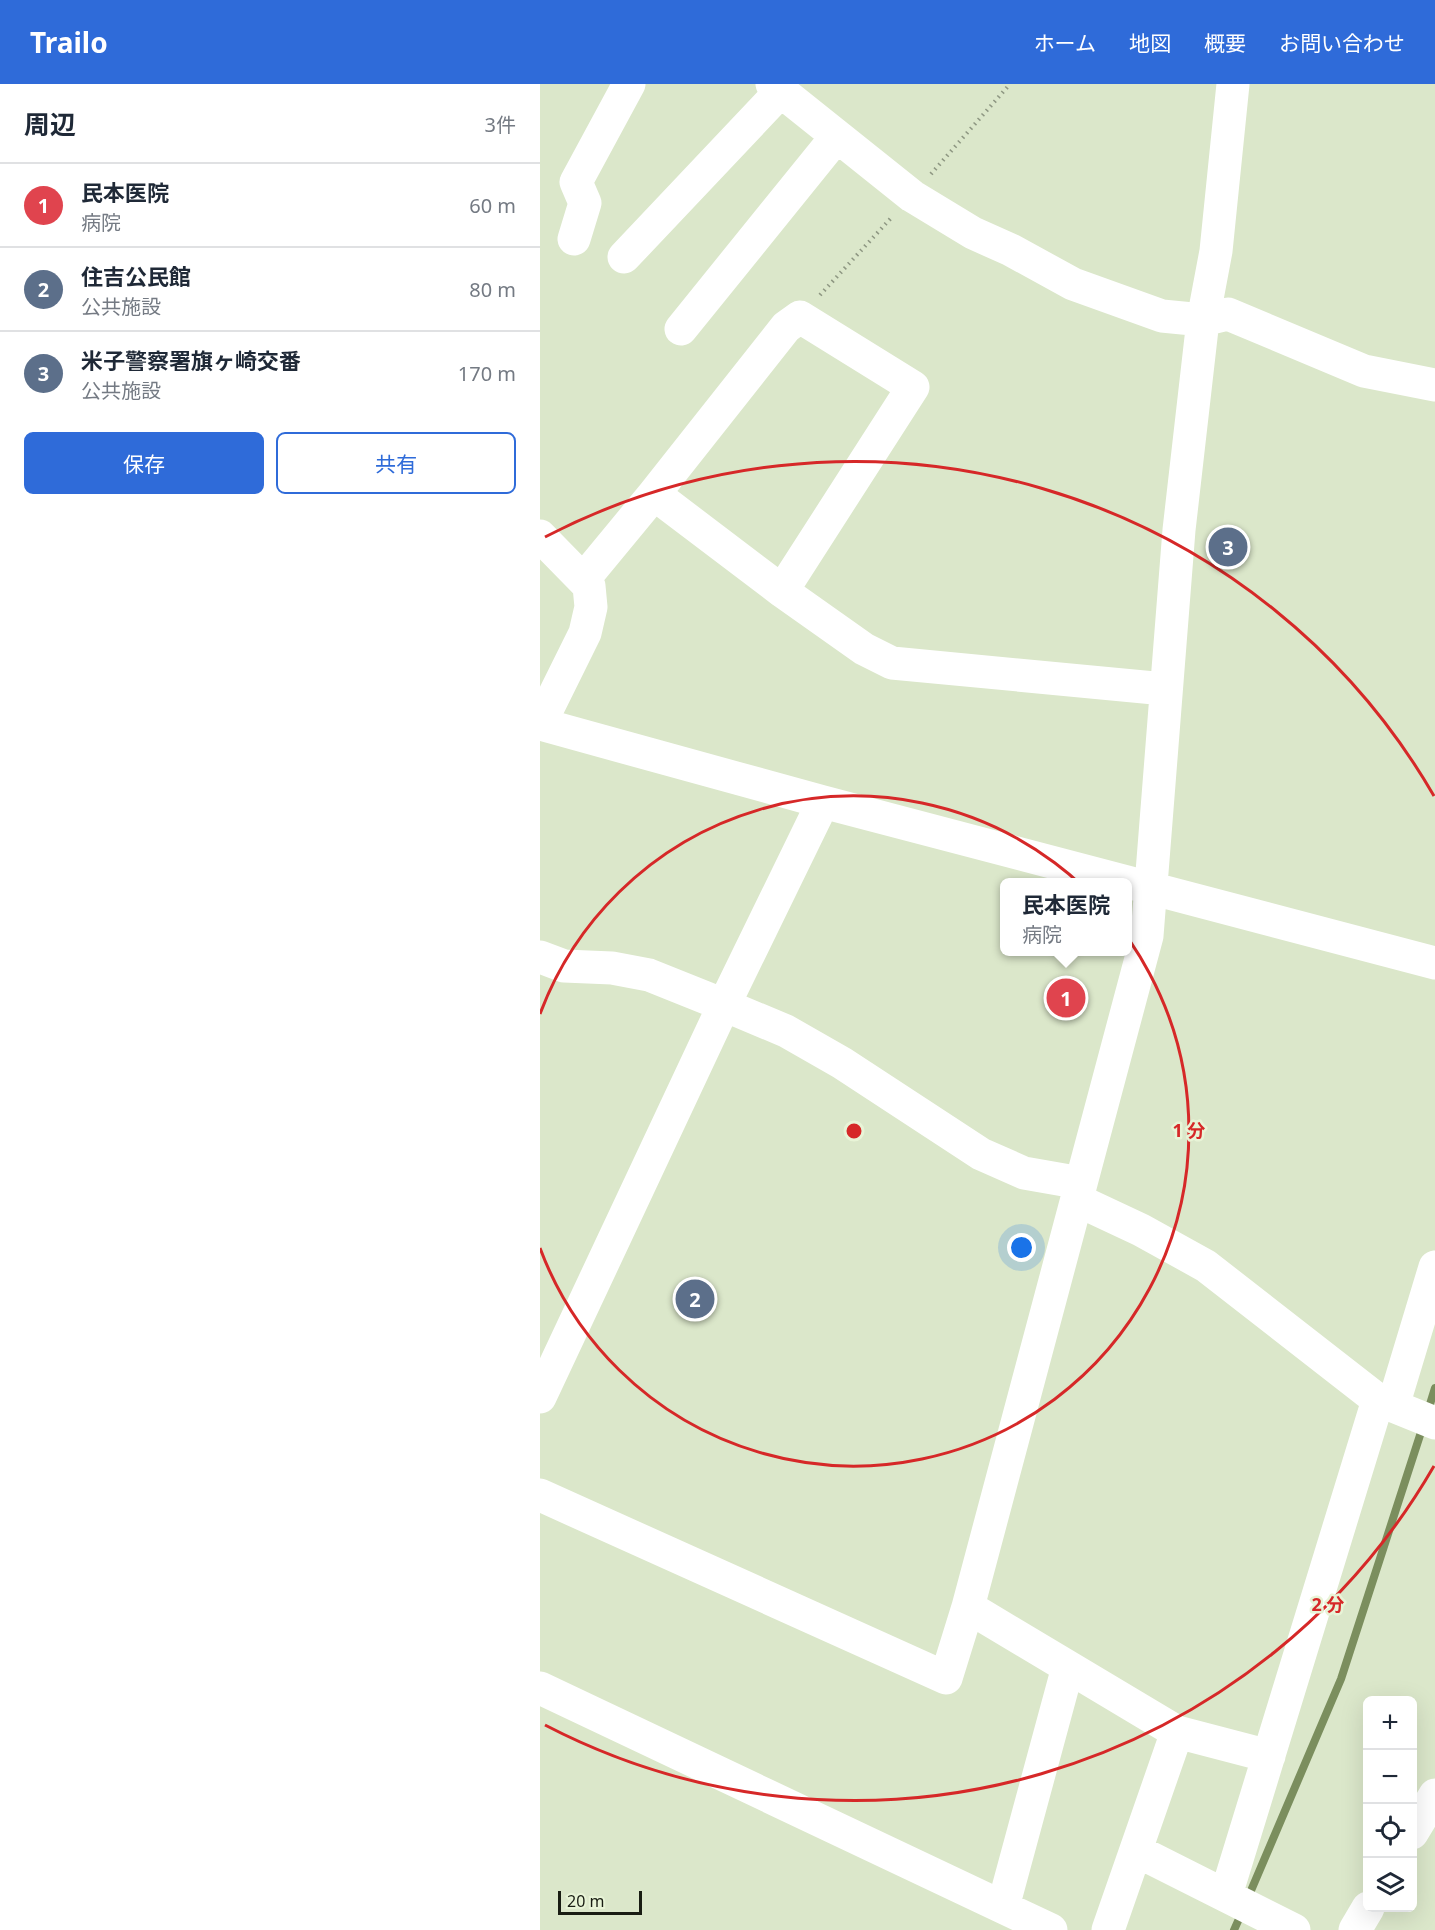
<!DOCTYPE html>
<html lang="ja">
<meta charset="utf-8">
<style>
:root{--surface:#fff;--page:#f2f2f3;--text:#1f2937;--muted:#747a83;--line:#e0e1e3;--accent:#2f6bd9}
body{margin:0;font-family:"Noto Sans","Noto Sans JP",sans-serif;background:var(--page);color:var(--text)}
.controls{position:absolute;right:18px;bottom:18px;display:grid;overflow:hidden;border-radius:9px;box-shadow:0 6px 24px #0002}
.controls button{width:54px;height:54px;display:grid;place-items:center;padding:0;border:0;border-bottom:2px solid var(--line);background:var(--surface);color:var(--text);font:30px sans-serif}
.scale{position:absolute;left:18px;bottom:15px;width:84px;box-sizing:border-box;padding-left:6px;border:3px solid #191d13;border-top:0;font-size:16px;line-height:21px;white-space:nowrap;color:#191d13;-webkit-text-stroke:4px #e8f4d7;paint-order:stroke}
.you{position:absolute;left:482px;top:1164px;width:21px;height:21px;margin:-15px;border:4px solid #fff;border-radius:50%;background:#1a73e8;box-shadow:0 0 0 9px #1a73e833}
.badge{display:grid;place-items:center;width:39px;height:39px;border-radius:50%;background:var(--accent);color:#fff;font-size:20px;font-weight:700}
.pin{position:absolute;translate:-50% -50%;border:3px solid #fff;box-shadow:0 2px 6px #0006}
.popup{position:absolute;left:460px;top:794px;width:132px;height:78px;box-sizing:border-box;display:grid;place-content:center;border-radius:9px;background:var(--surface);filter:drop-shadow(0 2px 4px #0005);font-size:20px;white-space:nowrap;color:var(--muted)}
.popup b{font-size:22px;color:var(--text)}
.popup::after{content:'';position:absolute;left:50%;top:100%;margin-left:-12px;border:12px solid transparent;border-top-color:var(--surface)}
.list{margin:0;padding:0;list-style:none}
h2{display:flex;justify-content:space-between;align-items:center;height:78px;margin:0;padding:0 24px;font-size:26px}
h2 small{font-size:20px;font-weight:400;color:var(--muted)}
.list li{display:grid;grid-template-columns:39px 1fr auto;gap:18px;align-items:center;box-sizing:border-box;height:84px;padding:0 24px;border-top:2px solid var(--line)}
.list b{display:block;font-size:22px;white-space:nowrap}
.list p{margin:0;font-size:20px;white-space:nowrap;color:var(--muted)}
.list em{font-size:20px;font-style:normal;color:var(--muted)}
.actions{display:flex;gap:12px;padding:18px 24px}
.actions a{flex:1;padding:14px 0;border:2px solid var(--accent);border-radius:9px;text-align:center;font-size:21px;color:var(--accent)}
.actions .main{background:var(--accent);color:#fff}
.icon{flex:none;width:33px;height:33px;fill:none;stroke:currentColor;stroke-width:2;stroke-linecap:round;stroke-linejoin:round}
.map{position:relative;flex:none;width:895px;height:1846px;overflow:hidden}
header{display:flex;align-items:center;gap:36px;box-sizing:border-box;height:84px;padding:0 30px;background:var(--accent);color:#fff}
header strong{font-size:28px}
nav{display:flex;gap:33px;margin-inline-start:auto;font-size:21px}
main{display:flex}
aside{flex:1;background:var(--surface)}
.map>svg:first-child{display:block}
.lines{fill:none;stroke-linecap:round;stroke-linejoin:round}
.stream{stroke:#7b8e5e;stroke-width:8}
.path{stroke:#8e9782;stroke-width:4;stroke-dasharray:1.5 4.5;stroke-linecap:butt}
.minor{stroke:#fff;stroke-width:33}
.ring{fill:none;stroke:#d62828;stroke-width:3}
.centre{fill:#d62828;stroke:#e8f4d7;stroke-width:3}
.ring-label{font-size:18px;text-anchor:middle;font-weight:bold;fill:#d62828;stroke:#e8f4d7;stroke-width:5;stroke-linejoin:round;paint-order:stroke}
</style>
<header>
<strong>Trailo</strong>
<nav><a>ホーム</a><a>地図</a><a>概要</a><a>お問い合わせ</a></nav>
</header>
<main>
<aside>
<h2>周辺<small>3件</small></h2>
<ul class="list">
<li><span class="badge" style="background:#e0444e">1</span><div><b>民本医院</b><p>病院</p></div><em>60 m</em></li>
<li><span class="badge" style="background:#5c6f8a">2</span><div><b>住吉公民館</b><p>公共施設</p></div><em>80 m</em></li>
<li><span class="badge" style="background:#5c6f8a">3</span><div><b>米子警察署旗ヶ崎交番</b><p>公共施設</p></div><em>170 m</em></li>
</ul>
<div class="actions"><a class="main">保存</a><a>共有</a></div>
</aside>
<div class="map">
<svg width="895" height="1846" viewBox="0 0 895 1846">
<rect width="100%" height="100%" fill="#dbe7ca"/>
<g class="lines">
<!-- stream -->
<path class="stream" d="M887 1330 895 1304
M707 1816 801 1595 883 1342
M694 1846 702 1828"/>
<!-- path -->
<path class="path" d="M391 90 470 0
M280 211 352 133"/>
<!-- minor -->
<path class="minor" d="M232 0 372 112 433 149 471 166 533 200 622 232 663 236 688 230 824 287 895 301
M34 155 45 119 36 98 89 0
M84 173 240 8
M141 245 297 52
M114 410 246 243 260 233 373 303 242 507
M0 452 49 502 51 523 45 549 0 640
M43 496 114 410 242 507 324 565 352 579 625 605
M0 640 283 718 895 879
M0 873 24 882 72 884 109 891 184 921 246 947 302 979 441 1070 484 1089 541 1099
M537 1116 601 1146 666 1182 838 1316 853 1322
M895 1183 853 1322 895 1339
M0 1313 184 921 283 718
M0 1411 406 1594 428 1523
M0 1604 511 1846
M637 1648 729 1672
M872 1749 895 1711
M597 1767 754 1846
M686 1811 838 1316
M463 1823 528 1583
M568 1846 637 1648 428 1523 607 852 639 446 663 236 676 167 693 0
M815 1846 828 1824"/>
</g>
<!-- distance rings -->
<g class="ring">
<path d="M0 930A335 335 0 1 1 0 1164"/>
<path d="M894 1382A670 670 0 0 1 5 1641M5 453A670 670 0 0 1 894 712"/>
</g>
<circle cx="314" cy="1047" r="9" class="centre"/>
<g class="ring-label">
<text x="649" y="1053">1 分</text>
<text x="788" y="1527">2 分</text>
</g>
</svg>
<div class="controls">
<button>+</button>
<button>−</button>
<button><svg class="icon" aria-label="locate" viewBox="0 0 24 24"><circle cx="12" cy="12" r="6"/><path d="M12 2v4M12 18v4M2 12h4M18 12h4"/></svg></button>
<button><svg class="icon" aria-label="layers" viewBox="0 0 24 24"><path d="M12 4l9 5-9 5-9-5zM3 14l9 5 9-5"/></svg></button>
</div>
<div class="scale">20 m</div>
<div class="you"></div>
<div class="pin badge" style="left:526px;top:914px;background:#e0444e">1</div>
<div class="popup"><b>民本医院</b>病院</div>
<div class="pin badge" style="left:155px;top:1215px;background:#5c6f8a">2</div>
<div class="pin badge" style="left:688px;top:463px;background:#5c6f8a">3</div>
</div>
</main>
